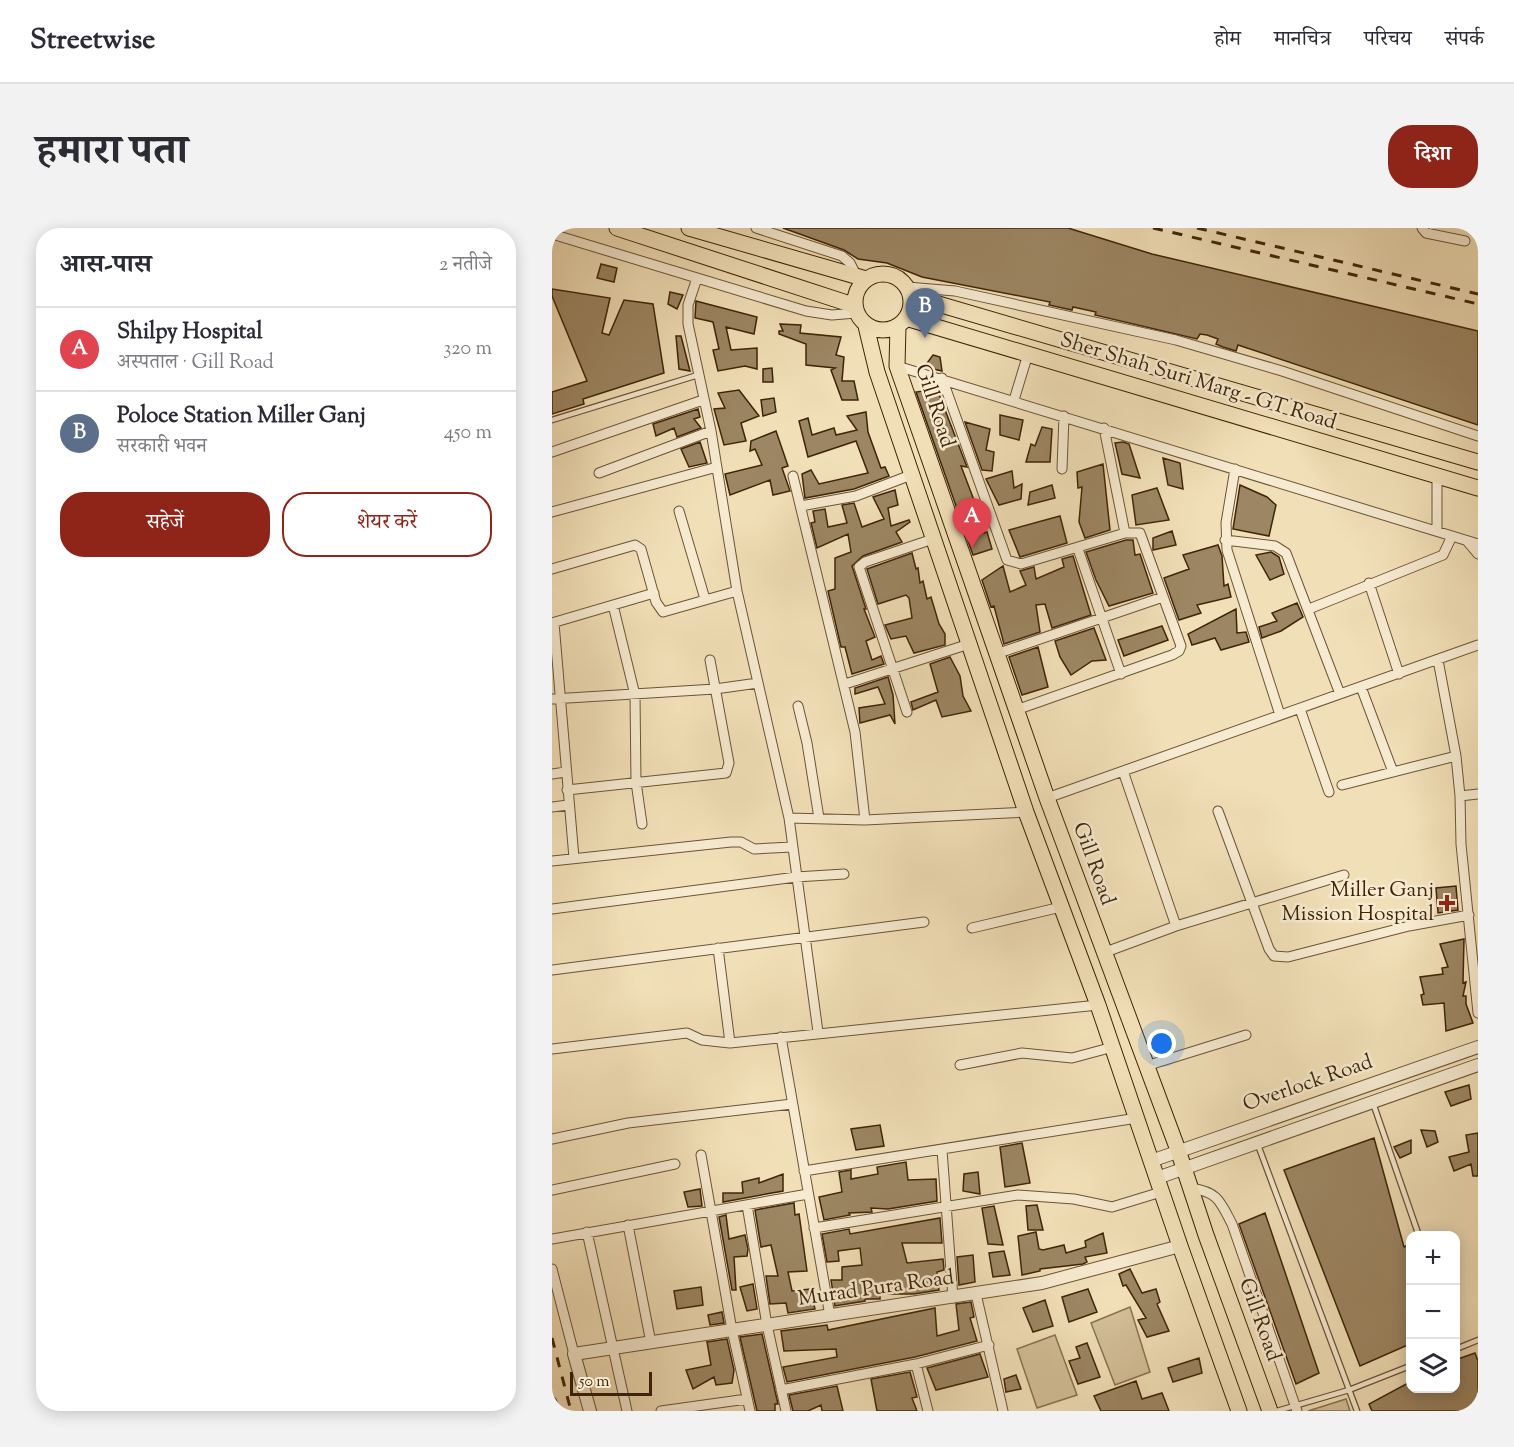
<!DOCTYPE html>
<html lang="hi">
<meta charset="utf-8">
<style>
:root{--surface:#fff;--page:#f2f2f3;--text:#2b2b33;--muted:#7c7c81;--line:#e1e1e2;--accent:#8f2418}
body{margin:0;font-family:"Sorts Mill Goudy","Noto Serif Devanagari",serif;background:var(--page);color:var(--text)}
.controls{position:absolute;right:18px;bottom:18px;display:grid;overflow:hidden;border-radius:12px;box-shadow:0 3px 15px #0003}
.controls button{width:54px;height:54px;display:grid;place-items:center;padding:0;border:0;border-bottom:2px solid var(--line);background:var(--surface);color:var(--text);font:30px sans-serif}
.scale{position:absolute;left:18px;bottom:15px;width:82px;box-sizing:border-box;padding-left:6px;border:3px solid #3f2508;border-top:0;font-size:16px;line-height:21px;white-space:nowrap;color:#3f2508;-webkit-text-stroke:4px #f6ead0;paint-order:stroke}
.you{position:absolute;left:610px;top:816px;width:21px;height:21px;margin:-15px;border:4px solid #fff;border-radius:50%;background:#1a73e8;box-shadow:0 0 0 9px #1a73e833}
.badge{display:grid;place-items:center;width:39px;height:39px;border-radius:50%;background:var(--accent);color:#fff;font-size:20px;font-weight:700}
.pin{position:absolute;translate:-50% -50px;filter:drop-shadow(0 2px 3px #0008)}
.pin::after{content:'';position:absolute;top:32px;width:21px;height:18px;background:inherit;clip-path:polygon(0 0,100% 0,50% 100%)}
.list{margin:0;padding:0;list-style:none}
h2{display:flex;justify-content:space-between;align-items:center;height:78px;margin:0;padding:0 24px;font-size:26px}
h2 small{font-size:20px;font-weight:400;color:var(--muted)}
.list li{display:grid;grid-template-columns:39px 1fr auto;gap:18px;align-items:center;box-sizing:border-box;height:84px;padding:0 24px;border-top:2px solid var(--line)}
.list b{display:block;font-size:22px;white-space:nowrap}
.list p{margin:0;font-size:20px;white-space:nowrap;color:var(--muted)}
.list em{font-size:20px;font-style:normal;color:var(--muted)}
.actions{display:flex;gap:12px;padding:18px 24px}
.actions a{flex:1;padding:14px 0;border:2px solid var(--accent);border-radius:24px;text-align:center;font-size:21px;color:var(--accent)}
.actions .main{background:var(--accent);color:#fff}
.icon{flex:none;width:33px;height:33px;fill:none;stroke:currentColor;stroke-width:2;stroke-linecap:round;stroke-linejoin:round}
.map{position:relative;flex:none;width:926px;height:1183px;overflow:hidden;border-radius:24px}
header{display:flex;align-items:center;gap:36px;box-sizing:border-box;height:84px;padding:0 30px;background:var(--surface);border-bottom:2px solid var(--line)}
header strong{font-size:28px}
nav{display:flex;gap:33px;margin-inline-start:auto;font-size:21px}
.intro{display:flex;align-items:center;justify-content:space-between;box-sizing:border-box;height:144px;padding:0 36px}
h1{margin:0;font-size:42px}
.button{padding:15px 27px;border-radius:24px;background:var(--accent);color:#fff;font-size:21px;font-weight:700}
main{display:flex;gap:36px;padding:0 36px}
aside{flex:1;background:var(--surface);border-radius:24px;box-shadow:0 3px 15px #0003}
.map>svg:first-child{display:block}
.green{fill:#d3bf99;stroke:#897250;stroke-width:1.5}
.building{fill:#9c8663;stroke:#3f2508;stroke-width:1.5}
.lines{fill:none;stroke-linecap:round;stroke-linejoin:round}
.service-casing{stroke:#6c5434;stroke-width:7}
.minor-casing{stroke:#6c5434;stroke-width:11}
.tertiary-casing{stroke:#6c5434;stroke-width:14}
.primary-casing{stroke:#3f2508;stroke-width:17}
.service{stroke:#f6ead0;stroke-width:4.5}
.minor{stroke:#f6ead0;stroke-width:9}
.tertiary{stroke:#f6ead0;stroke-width:12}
.primary{stroke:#f1dfb7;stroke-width:15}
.rail{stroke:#3f2508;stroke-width:3;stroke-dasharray:10 10;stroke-linecap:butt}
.poi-dot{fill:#8f2418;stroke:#f6ead0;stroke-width:2}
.labels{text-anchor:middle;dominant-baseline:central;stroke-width:5;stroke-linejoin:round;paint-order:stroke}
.street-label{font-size:21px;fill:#3f2508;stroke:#f6ead0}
.poi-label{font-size:21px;fill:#3f2508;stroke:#f6ead0;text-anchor:end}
</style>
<header>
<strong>Streetwise</strong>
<nav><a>होम</a><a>मानचित्र</a><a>परिचय</a><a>संपर्क</a></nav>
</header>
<div class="intro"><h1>हमारा पता</h1><a class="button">दिशा</a></div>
<main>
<aside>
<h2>आस-पास<small>2 नतीजे</small></h2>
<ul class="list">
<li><span class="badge" style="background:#e0444e">A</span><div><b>Shilpy Hospital</b><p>अस्पताल · Gill Road</p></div><em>320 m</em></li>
<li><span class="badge" style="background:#5c6f8a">B</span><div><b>Poloce Station Miller Ganj</b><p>सरकारी भवन</p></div><em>450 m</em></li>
</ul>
<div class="actions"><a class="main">सहेजें</a><a>शेयर करें</a></div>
</aside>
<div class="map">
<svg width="926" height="1183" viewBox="0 0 926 1183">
<rect width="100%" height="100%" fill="#f1dfb7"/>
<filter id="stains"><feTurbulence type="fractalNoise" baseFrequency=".00333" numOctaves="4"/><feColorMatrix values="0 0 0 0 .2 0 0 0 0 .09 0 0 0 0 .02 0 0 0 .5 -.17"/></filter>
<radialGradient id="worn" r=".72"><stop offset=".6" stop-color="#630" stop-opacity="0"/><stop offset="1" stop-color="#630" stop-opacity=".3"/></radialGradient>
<!-- green -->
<path class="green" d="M578 1079 598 1144 563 1157 539 1095Z
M503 1107 525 1167 485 1180 465 1121Z
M794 1171 798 1183H756Z"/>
<!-- building -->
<path class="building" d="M231 0H516L600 26 926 103V197L686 117 684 123 671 119 664 116 666 111 655 107 648 106 645 111 543 87 544 84 521 79 520 82 497 77 498 74 370 49 335 35 306 31 292 22Z
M49 36 65 40 62 54 45 50Z
M0 61 58 70 50 105 57 107 72 72 101 76 112 145 31 171 32 176 0 186V164L35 153 0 68Z
M118 64 131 67 125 81 116 76Z
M144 73 205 89 202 106 174 99 179 122 205 120V141L193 138 166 143 161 122 167 121 161 94 143 90Z
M228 96 249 97 248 105 289 109 284 127 292 129 290 153H302L306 172H290L279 142 283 140 254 137V116L227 106V103H231Z
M124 108H129L138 143 127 141Z
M381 127 388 129 390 143 372 139Z
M220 140 221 154H211V141Z
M385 161 415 239 409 238 428 288 409 292 364 164Z
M187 162 207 188 189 195 194 213 172 217 162 181 173 180 166 165Z
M222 170 224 184 211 188 209 172Z
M146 181 148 189 142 191 149 200 125 209 122 200 104 208 101 196Z
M314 184 316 204 329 240 333 239 337 248 302 261 253 270 250 246 259 242 267 256 316 245 304 213 256 229 247 193 256 190 260 207 282 200 284 207 305 202 295 188Z
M448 187 471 192 467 212 448 207Z
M413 194 438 201 434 222 442 224 440 243 430 242Z
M490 199 500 201 498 234H474L479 216 483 218Z
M224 203 236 238 230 240 238 263 221 267 218 252 178 267 173 246 210 237 203 221 198 223 199 213Z
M148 214 155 235 137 239 129 221Z
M571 214 577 216 588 250 570 246 563 215Z
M611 230 628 235 631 261 616 257Z
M551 236 558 302 533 310 527 294 530 259 526 260 525 244Z
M460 243 462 260 470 256 469 271 447 277 434 251Z
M500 257 503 270 476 277 478 264Z
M688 257 715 269 724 277 717 308 681 301Z
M605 260 617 292 584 297 580 267Z
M343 262 346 277 336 280 339 298 357 292 358 294 344 304 350 314 311 328 300 338 314 381H312L323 409 314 413 320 432 329 428 332 436 300 446 293 419H289L276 363 283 361V330L299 324 296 306 265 320 259 295 263 294 261 283 273 281 276 299 295 295 290 277 302 275 310 299 332 291 321 269Z
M508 288 515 315 468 329 457 302Z
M620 303 624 317 601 322V310Z
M435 304 440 321 421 327 415 310Z
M574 312H581L583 327 588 326 601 365 557 378 544 352 534 324Z
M666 317 670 328 672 358 676 356 679 369 645 377 649 385 627 392 612 350 637 341 631 327Z
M719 324 727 329 732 346 718 352 704 327Z
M360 325 364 341 366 340 368 355 371 353 375 371 379 369 387 396 393 406V417L362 425 354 408 339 411 333 397 360 390 357 370 354 367 326 376 315 341Z
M521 328 539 387 500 400 493 376 484 377 488 404 452 416 442 378 439 379 430 352 451 338 458 364 474 357 468 343 482 339 484 351 512 339 510 331Z
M745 375 751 389 729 403 710 410 707 399 725 393 720 385Z
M684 381 685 405 694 404 697 414 669 422 663 410 640 417 636 406Z
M610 398 616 412 572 428 566 412Z
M542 400 554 432 540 433 519 447 508 429 503 413Z
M486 419 496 459 470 467 457 429Z
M398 429 408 448 411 468 419 483 390 489 384 472 361 482 359 474 386 464 378 436Z
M336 449 341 467 343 496 338 487 308 495 307 480 333 476 326 459 303 466V460Z
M904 658 906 682 886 685 884 660Z
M912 711 911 755 914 754 911 768H914V776L921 795 894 803 892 775 871 777 869 767 872 766 868 749 891 746 890 740 896 739 888 716Z
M917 857 919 871 899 878 893 864Z
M328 897 332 918 304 922 299 901Z
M869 902 883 903 886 914 875 919Z
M926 905V948H921L919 936 902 943 897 929 917 924 914 907Z
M822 910 852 1019 858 1016V1116L808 1138 732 942Z
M859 912V925L848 930 842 919Z
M470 915 478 955 453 959 448 919Z
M354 934 356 952 384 951 385 973 336 981 319 980 320 984 297 985 298 987 272 992 267 969 290 964 287 944 299 942V951L326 946 325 939Z
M426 944 428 966 411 963 412 946Z
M231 946V963L171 974V965H191L190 954 207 950V955Z
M148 961 150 978 136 979 132 964Z
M242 975 243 987 247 986 255 1043 236 1044 240 1063 258 1061 263 1081 236 1085 234 1075 218 1076 214 1048H226L219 1017 209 1019 203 982Z
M485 977 491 1002H476L474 978Z
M442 978 451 1017 436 1016 430 980Z
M713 985 767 1145 744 1156 687 996Z
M174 987 177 1011 193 1007 196 1021 195 1028 182 1029 184 1062H180L167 989Z
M388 990 390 1015H350L355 1035 391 1031 392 1042 385 1044 387 1062 362 1066H328V1071H313V1073L283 1078 279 1052H290V1039L310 1037 308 1020 286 1023 287 1033 275 1034 270 1006 297 1001 298 1006Z
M484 1004 487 1021 491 1022 512 1017 514 1025 534 1019 533 1013 551 1005 555 1025 533 1029 535 1034 531 1036 488 1041V1043L470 1047 466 1008Z
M452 1023 458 1047 441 1049 437 1025Z
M421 1027 423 1054 407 1057 405 1029Z
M578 1041 590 1065 604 1061 608 1074 605 1076 617 1103 595 1109 586 1092 594 1090 574 1057 571 1058 567 1046Z
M201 1056 205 1081 195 1083 188 1059Z
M149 1059 151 1077 125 1081 122 1063Z
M536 1061 545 1084 517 1094 510 1069Z
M493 1072 501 1098 481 1104 471 1080Z
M419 1074 422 1089 418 1090 425 1113 363 1129 235 1154 231 1139 285 1129 284 1121 232 1123 229 1103 275 1097 276 1102 383 1080 385 1108 407 1102 404 1076Z
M170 1084 172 1095 158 1097 156 1087Z
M210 1106 226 1176H223V1183H205L188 1109Z
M175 1111 182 1142 180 1155 164 1157 162 1149 141 1161 134 1142 159 1137 155 1114Z
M535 1115 548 1149 526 1156 517 1133 528 1130 524 1119Z
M923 1125 926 1133V1183H820L817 1176 858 1154V1161H903V1132Z
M428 1126 436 1149 384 1162 375 1140Z
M647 1130 650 1145 621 1154 616 1140Z
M358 1144 365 1169 360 1170 365 1183H325L319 1151Z
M464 1147 469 1161 454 1164 452 1151Z
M584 1153 590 1171 610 1165 617 1183H549L542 1168Z
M285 1158 291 1183H270L269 1177 256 1183H241L237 1167Z"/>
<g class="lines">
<!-- service casing -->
<g class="service-casing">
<path id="service" d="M0 192 146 147
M821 875 867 1008
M706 917 805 1183
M904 1121 926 1112
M725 1183 797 1162 858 1138"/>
</g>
<!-- minor casing -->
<g class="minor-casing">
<path id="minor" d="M204 0 290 28 298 35 305 49
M870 0 874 5 913 13
M0 6 254 83 280 87 304 85
M145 50 136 77V96L159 203 185 363 237 590 266 804
M355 59 403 63 624 112 730 143 926 208
M345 138 926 316
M390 150 455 332 469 336 573 305H588L629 418 627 423 620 427 464 482
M462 172 476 126
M552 200 573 305
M0 224 151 172
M510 241 512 188
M683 241 674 295 675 322 728 487
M47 245 159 203
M241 248 303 504 313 592
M249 278 304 268 359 247
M127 283 153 371
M0 284 165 239
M885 303V247
M673 312 723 318 734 325 788 466
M915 313 926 326
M526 321 569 446
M0 341 83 317 89 321 104 374 111 384 185 363
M817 355 847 446
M61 377 83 467 84 554 90 596
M757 381 891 327 900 308
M0 395 102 365
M2 395 22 630
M444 426 611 369
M886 432 904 528 908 568
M293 456 417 416
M809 459 841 544
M0 471 163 461 206 455
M246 478 255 515 267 590
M748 481 777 564
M355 484 307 339 313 334 381 311
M571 543 624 698
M0 546 13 544
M790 557 904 528
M15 562 174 545 177 535 158 432
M926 566 908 568 909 616 926 785
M495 570 926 417
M0 579 16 577
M666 583 717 721 722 728 736 729 857 698 917 687
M237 590 313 592 474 584
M0 633 179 614H189L202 621 240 619
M0 681 244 649 292 646
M420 700 509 679
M166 720 178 815
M551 725 624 698 792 647
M0 742 372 694
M229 809 278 1088
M0 821 135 805 150 812 178 815 546 777
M408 837 470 825 520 830 561 819
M594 838 694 807
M0 911 76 895 240 876
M390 922 401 1070
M149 927 180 1102 198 1183
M252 943 585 890
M639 960C666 964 668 973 680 996L745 1183
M0 962 123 936
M195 977 215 1097 234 1183
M76 997 99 1115
M262 1000 466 967 522 971 560 979 609 964
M35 1004 75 1183
M0 1011 256 966
M0 1041 22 1126
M424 1066 451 1183
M364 1136 376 1183
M229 1162 364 1136 437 1117
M0 1174 2 1183
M109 1183 195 1171"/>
</g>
<!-- tertiary casing -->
<g class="tertiary-casing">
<path id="tertiary" d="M599 933 926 819
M605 950 926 837
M38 1183 22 1126 490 1055 628 1018"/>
</g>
<!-- primary casing -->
<g class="primary-casing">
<path id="primary" d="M65 0 301 77
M137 0 314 51
M303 74a28 28 0 1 1 56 0a28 28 0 1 1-56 0Z
M359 68 926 234
M354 90 926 260
M314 98 325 144 474 584 546 777 628 1018 687 1183
M346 98 345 138 495 570 626 922 654 1007 718 1183"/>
</g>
<!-- service -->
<use href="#service" class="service"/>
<!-- minor -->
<use href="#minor" class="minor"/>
<!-- tertiary -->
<use href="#tertiary" class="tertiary"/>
<!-- primary -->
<use href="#primary" class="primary"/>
<!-- rail -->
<path class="rail" d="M601 0 926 76
M645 0 926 66
M0 1110 19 1183"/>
</g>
<!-- markers -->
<path class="poi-dot" d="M892 666h6v6h6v6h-6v6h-6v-6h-6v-6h6z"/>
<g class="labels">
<!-- street labels -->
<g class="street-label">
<text transform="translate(646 154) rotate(17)">Sher Shah Suri Marg - GT Road</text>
<text transform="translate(382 178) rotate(72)">Gill Road</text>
<text transform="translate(541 636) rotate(70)">Gill Road</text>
<text transform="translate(756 856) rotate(-19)">Overlock Road</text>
<text transform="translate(324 1061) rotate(-8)">Murad Pura Road</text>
<text transform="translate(707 1092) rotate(70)">Gill Road</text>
</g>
<!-- poi labels -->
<g class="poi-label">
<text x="882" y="663">Miller Ganj<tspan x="882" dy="24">Mission Hospital</tspan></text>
</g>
</g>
<rect width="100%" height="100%" filter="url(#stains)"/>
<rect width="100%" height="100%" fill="url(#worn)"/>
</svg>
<div class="controls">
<button>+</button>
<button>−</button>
<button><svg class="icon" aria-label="layers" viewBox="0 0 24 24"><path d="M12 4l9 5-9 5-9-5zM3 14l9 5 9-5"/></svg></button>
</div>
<div class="scale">50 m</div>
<div class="you"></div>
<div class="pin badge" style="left:420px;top:320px;background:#e0444e">A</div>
<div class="pin badge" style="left:373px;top:110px;background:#5c6f8a">B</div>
</div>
</main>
